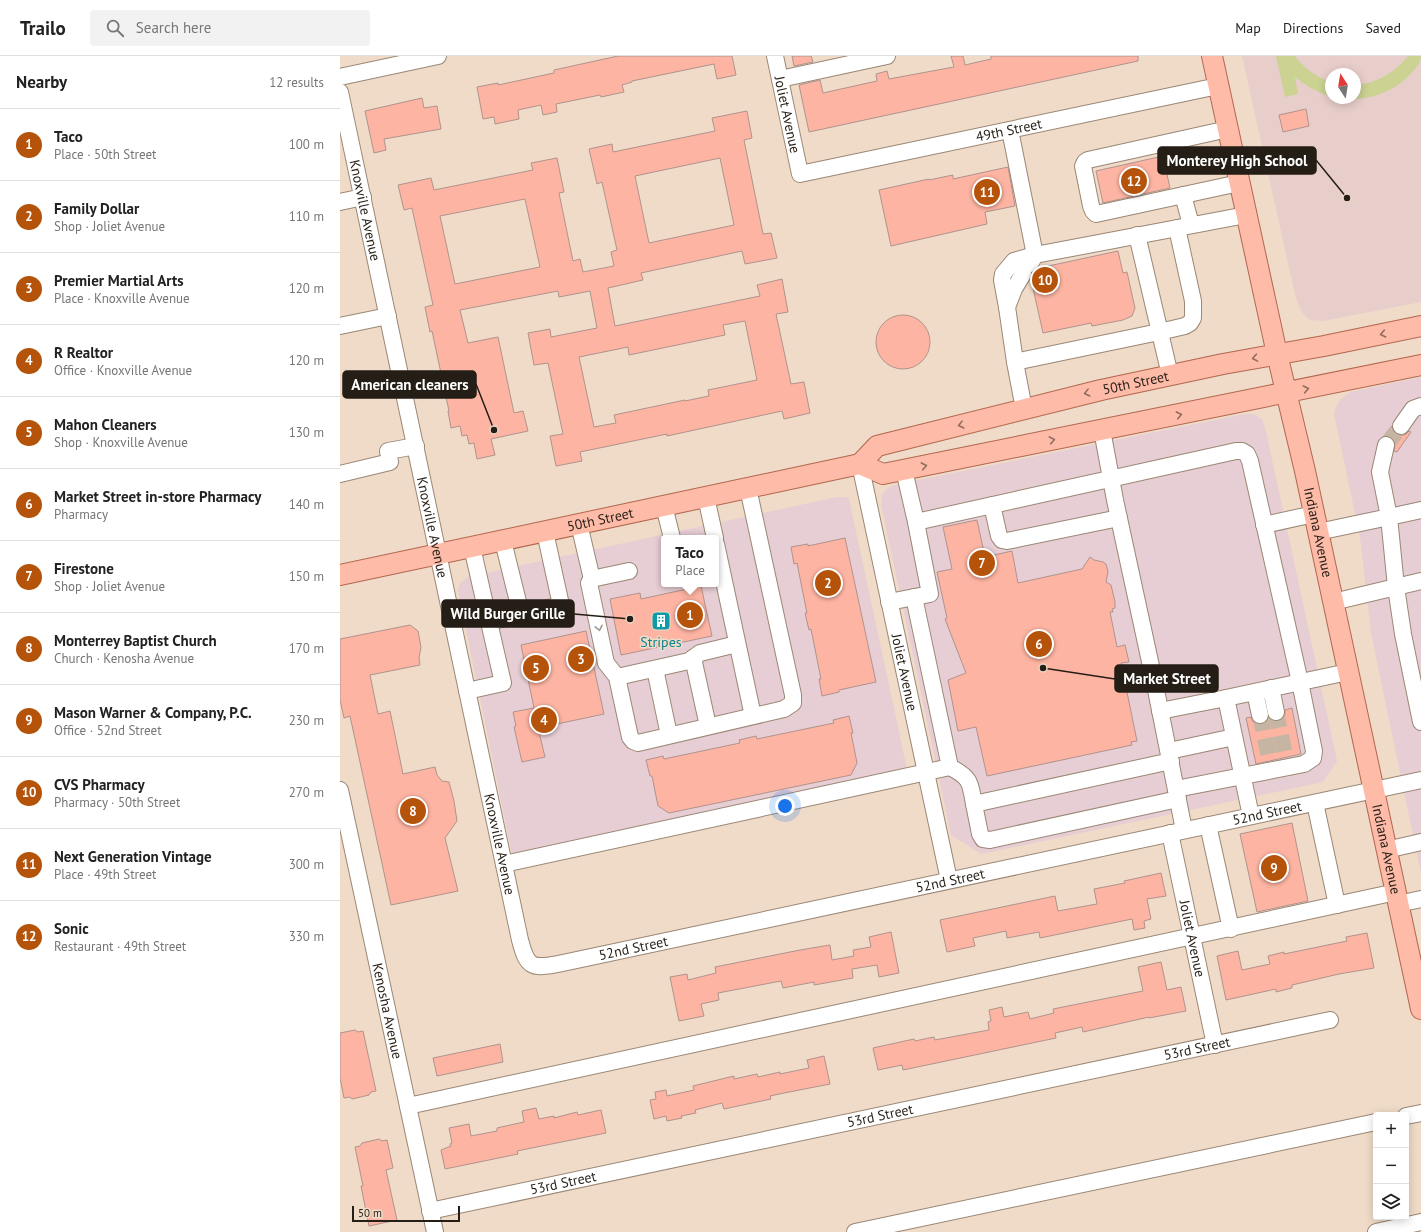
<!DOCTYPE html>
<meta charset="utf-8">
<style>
:root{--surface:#fff;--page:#f2f2f2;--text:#222;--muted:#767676;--line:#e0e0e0;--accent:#b45309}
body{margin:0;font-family:"PT Sans",sans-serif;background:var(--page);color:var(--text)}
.controls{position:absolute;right:12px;bottom:12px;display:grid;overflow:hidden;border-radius:4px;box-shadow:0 2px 10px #0003}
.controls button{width:36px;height:36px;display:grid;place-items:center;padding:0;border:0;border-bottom:1px solid var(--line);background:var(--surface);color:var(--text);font:20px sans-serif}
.compass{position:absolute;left:985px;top:12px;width:36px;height:36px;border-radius:50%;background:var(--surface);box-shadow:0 2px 10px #0003;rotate:348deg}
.scale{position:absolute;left:12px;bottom:10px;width:108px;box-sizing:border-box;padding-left:4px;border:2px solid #251e16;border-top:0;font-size:11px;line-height:14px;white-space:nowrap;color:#251e16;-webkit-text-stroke:3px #efdbc7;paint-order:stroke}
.you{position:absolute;left:445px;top:750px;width:14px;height:14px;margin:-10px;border:3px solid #fff;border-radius:50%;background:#1a73e8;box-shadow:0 0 0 6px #1a73e833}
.badge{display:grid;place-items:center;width:26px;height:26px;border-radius:50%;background:var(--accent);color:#fff;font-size:13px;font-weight:700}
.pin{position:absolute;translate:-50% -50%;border:2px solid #fff;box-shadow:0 1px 4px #0006}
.popup{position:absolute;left:321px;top:479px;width:58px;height:52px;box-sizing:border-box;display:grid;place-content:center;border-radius:4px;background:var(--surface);filter:drop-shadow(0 1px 3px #0005);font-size:13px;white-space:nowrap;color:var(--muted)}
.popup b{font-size:15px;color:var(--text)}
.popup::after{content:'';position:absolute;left:50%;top:100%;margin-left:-8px;border:8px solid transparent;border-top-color:var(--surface)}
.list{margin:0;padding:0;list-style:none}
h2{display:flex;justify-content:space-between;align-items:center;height:52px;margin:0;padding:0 16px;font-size:17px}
h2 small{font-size:13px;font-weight:400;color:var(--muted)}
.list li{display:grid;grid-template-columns:26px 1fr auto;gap:12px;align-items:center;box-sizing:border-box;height:72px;padding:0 16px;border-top:1px solid var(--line)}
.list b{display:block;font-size:15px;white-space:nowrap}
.list p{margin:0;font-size:13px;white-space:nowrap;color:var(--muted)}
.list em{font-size:13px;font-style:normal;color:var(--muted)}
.icon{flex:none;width:22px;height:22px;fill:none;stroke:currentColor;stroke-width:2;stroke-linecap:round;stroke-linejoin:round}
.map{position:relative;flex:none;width:1081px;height:1176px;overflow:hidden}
header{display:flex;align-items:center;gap:24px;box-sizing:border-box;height:56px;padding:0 20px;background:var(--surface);border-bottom:1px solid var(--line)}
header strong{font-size:19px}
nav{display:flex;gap:22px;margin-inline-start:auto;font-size:14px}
.search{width:280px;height:36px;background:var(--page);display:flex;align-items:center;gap:10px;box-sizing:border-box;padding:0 14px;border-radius:4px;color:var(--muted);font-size:15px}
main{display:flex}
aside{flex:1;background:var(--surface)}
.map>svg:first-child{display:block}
.commercial{fill:#e7cdd4;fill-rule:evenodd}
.education{fill:#e8cecb;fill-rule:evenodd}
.green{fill:#cbd292}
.building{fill:#feb4a2;stroke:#b0938d;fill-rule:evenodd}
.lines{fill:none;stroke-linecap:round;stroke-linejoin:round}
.minor-tunnel{stroke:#c7b5a4;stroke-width:16;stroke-dasharray:16 8;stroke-linecap:butt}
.minor-casing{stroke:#9a8775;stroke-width:18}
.major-casing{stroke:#b1664f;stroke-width:22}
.minor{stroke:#fff;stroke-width:16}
.major{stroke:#febba8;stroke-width:20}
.oneway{stroke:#926c5f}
.oneway2{stroke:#9d9a96}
.labels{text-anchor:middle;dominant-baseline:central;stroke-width:3;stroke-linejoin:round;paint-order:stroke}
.street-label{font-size:14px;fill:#251e16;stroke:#efdbc7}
.culture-label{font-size:14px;fill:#0d838f;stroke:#efdbc7}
.leader{fill:none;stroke:#251e16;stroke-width:1.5}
.callout-dot{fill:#251e16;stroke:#efdbc7;stroke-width:1.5}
.callout{fill:#251e16;stroke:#251e16;stroke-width:1.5}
.callout-label{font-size:15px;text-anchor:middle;font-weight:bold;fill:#fff}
</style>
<header>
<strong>Trailo</strong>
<div class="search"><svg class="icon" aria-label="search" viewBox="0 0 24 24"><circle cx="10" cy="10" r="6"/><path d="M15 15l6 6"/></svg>Search here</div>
<nav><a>Map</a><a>Directions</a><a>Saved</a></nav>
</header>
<main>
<aside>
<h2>Nearby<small>12 results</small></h2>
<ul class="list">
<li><span class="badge">1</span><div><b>Taco</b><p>Place · 50th Street</p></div><em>100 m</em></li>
<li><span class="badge">2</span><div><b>Family Dollar</b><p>Shop · Joliet Avenue</p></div><em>110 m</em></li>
<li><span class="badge">3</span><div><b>Premier Martial Arts</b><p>Place · Knoxville Avenue</p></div><em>120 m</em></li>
<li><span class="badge">4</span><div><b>R Realtor</b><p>Office · Knoxville Avenue</p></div><em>120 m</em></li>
<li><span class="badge">5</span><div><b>Mahon Cleaners</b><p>Shop · Knoxville Avenue</p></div><em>130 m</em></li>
<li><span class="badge">6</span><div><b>Market Street in-store Pharmacy</b><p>Pharmacy</p></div><em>140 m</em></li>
<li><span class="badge">7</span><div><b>Firestone</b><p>Shop · Joliet Avenue</p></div><em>150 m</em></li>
<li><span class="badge">8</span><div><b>Monterrey Baptist Church</b><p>Church · Kenosha Avenue</p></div><em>170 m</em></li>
<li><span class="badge">9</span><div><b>Mason Warner &amp; Company, P.C.</b><p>Office · 52nd Street</p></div><em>230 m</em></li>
<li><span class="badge">10</span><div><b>CVS Pharmacy</b><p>Pharmacy · 50th Street</p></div><em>270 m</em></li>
<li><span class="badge">11</span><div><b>Next Generation Vintage</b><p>Place · 49th Street</p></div><em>300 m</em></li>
<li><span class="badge">12</span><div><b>Sonic</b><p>Restaurant · 49th Street</p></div><em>330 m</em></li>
</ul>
</aside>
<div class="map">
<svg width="1081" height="1176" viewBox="0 0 1081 1176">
<rect width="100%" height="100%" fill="#efdbc7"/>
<!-- commercial -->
<path class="commercial" d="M1081 321V817L1038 611 1031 576 1020 481 994 358 996 351 1000 344 1010 336Z
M910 358 915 359 922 363 925 371 997 705 983 726 641 798 611 779 541 448 542 438 548 432 554 429 900 359Z
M497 441H506L509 443 567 713 172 798 118 535V532L121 526 128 521ZM324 482H376V528H324Z"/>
<!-- education -->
<path class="education" d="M902 0H1081V246L983 265 970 264 963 258 956 243ZM991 18H1015V42H991Z"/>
<!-- green -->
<path class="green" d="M936 0H955C964 13 977 21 991 26V41C977 36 966 30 955 21L958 38 945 41Z
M1068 0H1081C1081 6 1078 9 1074 14 1057 36 1025 47 998 42H1015V30C1037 26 1054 18 1068 0Z"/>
<!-- building -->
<path class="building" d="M278 0H392L396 19 377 23 374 8 292 25V26L282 29 284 36 261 41 260 39 216 48 217 56 203 59 201 49 178 54 179 63 155 68 154 61 143 63 137 31 158 27V29L214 17V14Z
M452 0H471L473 6 454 10Z
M611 0H623L625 9 651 3V0H798V5L469 76 459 29 480 24 483 37 537 25 536 18 547 15 549 23 614 11Z
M82 42 84 52 97 50 101 73 44 83 46 94 34 97 25 55Z
M966 53 969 70 943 76 939 59Z
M407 55 412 82 404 84 423 178 431 177 437 202 405 208 402 195 301 217 303 224 268 232 275 270 420 240 417 229 442 223 448 256 436 258 451 328 464 326 470 357 444 363 442 355 327 380V378L240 396 242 405 216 410 210 380 223 378 208 307 194 309 188 277 210 273 211 281 257 272 250 235 219 241 218 235 120 254 128 287 158 281 174 357 183 355 188 375 151 383 155 399 137 403 134 387 129 388 127 379 122 380 120 370 111 372 108 355H109L92 275 90 276 85 251 93 249 72 152 64 154 58 129 91 122 94 134 193 114 191 107 217 102 224 136 219 137 233 205 240 203 243 216 274 210 271 196 277 194 262 126 257 128 249 93 272 88 273 96 375 75 372 62ZM380 102 394 169 309 187 295 120ZM185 143 200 211 115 228 100 160ZM405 265 417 324 368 334 369 340 345 345V344L274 359 276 367 254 371 239 301 288 291 289 299 385 279 383 269Z
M823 100 830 132 763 147 756 115Z
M668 111 675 150 645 156 647 168 551 190 539 134 589 123V124L613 119V123Z
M778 195 783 217 787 216 795 252 792 260 783 264 752 270 751 267 703 277 691 223 692 217 699 212Z
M536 286a27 27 0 1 1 54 0a27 27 0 1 1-54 0Z
M1052 370 1053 374 1055 378 1060 379H1065L1069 375 1071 376 1057 396 1054 395 1055 387 1053 382 1048 380H1045Z
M637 464 645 501 672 495 678 527 742 513 750 501 754 504 763 506 766 508 768 516 766 526 771 529 775 546V552L772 553 773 556H770L777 591 785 589 789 606 781 607 797 685 791 686 792 689 647 720 636 671 618 675 608 624 626 617 605 563 607 562 597 516 612 513 603 471Z
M505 482 536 626 499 634V636L482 640 479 623H481L471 573 469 574 465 557H467L457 507 454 508 451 491 468 488V490Z
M361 530 372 580 281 599 270 543 300 537 301 543Z
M70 569 78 575 81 591 79 602 80 609 30 619 38 658 50 655 63 718 95 711 97 719 102 725 109 726 114 745 117 765 105 782 118 835 51 849 10 660 4 662 0 644V583Z
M246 575 264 658 198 672 205 701 182 706 174 671 176 670 173 656 194 652 181 589Z
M952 652 961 698 916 708 906 662 911 661 913 666 917 668H922L926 666 929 662 933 665H938L942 663 945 659V654Z
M509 660 513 677H511L517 707 511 719 329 757 318 750 312 720H310L306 704 323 700 324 703 400 687 399 684 416 680 417 683 494 667 493 664Z
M952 767 968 845 917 856 900 778Z
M821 817 826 840 807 843 811 863 804 865 805 872 794 874 792 863 700 882 699 876 667 882 666 875 633 882 635 890 607 896 600 864 715 840 718 855 757 848 754 833 785 827 784 825Z
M551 876 559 917 539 921 537 909 512 913 513 922 474 929V926L443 932 441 925 378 937 379 944 361 948 364 960 339 965 330 921 347 918 348 924 376 917 375 911 460 894 490 889 492 904 514 900 513 894 531 891 529 881Z
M1027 877 1034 912 999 918 952 929V932L936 936V933L886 944 877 900 898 895 902 914 930 908 928 900 944 896V898L1007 885 1006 881Z
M821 906 827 934 841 931 846 955 809 962V961L743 976 742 971 715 977 716 982 563 1014 562 1009 538 1014 533 992 574 983 575 985 594 981 595 984 649 974 648 966 651 965 649 954 662 951 664 961 688 956 690 963 714 957 713 953 803 935 798 911Z
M15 974 18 976 23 975 36 1035 31 1036 29 1039 12 1043 10 1041 4 1042 0 1022V977Z
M160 988 163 1006 97 1020 93 1002Z
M484 1000 490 1028 444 1037 430 1040 431 1043 384 1053 382 1047 355 1054 356 1057 341 1060 342 1062 327 1065 326 1060 314 1063 310 1044 316 1043 315 1036 326 1034 327 1040 354 1034 353 1030 394 1020V1023L417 1018 418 1021 440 1016V1018L469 1012 467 1004Z
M196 1052 199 1063 214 1060V1062L237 1056 238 1059 261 1054 266 1077 177 1095 178 1098 105 1113 101 1094 111 1090 110 1088 112 1087 109 1072 129 1068 131 1080 157 1075V1072L184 1066 182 1055Z
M39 1083 42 1085 47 1084 53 1112 46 1114 57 1164 29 1170 21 1130H23L15 1091 20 1090 22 1087Z"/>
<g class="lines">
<!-- minor-tunnel -->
<path class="minor-tunnel" d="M1046 389 1061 370
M936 656 946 703
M920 659 930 706"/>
<!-- minor casing -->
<g class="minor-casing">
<g id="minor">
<path id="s1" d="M435 0 460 118 878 30"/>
<path d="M0 21 98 0"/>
<path d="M440 23 547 0"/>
<path id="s2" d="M0 36 180 884C187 911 191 913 218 908L1081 724"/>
<path d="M888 73 748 104 745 106 743 110 751 150 753 155 756 158 899 127"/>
<path d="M670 74 695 199 690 208"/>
<path d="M843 139 851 169"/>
<path d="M0 146 23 141"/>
<path d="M797 179 830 319"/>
<path d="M667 251 674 233 683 218"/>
<path d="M0 270 48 260"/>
<path d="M675 306 819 276 845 270 850 267 853 262V245L837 172"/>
<path d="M684 353 675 306 667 251 662 224 663 218 674 205 695 199 906 159"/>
<path d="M1061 370 1073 353 1081 350"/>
<path d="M762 374 775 444 814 624 844 774"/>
<path id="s3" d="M520 408 609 824"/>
<path d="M564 414 576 466 896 395H902L907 398 910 405 960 626 974 695 973 702 964 708 836 733"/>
<path d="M0 418 50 406 48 395 76 390"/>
<path d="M366 441 375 482"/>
<path d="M652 449 659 480 662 484 667 485 779 462"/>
<path d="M324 450 332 482"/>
<path d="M1081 454 1049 461 1056 531 1063 578 1081 666"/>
<path d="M239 468 251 519 252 522H256L289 515"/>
<path d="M924 469 974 458"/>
<path d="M978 476 1049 461 1040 416 1046 389"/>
<path d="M163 485 181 558"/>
<path d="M376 488 413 660"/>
<path d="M132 491 149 566"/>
<path d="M252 522 249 527 266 607 277 621 290 681 293 685 298 687 444 653 453 647V639L408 432"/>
<path d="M549 546 590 538 576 466"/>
<path d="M993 546 1081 525"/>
<path d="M353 602 368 670"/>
<path d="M315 613 329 679"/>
<path d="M277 621 349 605 360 597 397 588"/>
<path d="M931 632 936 656"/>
<path d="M127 635 163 627 149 566 221 549 205 476"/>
<path d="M915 636 920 659"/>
<path d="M820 655 886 642"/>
<path d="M829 695 894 681"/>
<path d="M831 705 634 748 640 778 643 783 650 784 838 743"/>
<path d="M610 711C631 722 630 726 634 748"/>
<path id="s4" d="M0 734 95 1176"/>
<path d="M975 747 997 849"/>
<path d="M911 760 886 642 1008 616"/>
<path d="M868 769 891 873"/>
<path id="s5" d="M830 777 875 989"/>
<path d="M1046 794 1081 786"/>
<path d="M164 808 610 711 574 541"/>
<path d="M1058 848 1081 843"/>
<path d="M68 1050 1056 836"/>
<path d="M1066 1060 1081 1057"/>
<path id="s6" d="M90 1155 990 964"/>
<path d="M515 1176 1036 1066"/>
<path d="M1036 1176 1081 1166"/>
</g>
</g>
<!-- major casing -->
<g class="major-casing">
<g id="major">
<path id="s7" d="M872 0 937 298 965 415 1081 953"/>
<path id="s8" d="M520 408 537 390 761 334 883 308 984 290 1081 270"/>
<path id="s9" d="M0 519 520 408 543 418 1081 309"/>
</g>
</g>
<!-- minor -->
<use href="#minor" class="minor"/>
<!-- major -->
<use href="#major" class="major"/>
</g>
<!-- one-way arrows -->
<defs><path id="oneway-chevron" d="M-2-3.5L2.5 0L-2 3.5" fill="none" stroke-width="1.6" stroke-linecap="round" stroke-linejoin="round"/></defs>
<g class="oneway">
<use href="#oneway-chevron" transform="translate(1043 278) rotate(168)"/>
<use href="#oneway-chevron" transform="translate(915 302) rotate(170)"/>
<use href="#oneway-chevron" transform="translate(966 333) rotate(-11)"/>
<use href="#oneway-chevron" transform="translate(747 337) rotate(166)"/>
<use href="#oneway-chevron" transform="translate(839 359) rotate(-11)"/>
<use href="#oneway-chevron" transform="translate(621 369) rotate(166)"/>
<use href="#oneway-chevron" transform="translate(712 384) rotate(-11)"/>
<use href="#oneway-chevron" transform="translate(584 410) rotate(-11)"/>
</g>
<use class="oneway2" href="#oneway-chevron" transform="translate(259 572) rotate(78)"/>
<!-- icons -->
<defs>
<g id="building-square" transform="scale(1)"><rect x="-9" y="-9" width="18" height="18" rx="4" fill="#0f9aa8" stroke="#efdbc7"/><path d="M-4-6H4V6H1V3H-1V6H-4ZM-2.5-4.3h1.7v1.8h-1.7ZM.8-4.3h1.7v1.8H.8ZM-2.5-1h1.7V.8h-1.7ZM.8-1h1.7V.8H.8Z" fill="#fff"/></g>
</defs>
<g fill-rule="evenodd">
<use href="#building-square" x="321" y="565"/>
</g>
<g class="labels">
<!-- street labels -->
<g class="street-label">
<text stroke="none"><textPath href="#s1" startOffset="60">Joliet Avenue</textPath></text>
<text stroke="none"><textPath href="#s1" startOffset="334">49th Street</textPath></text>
<text stroke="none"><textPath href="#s2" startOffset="121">Knoxville Avenue</textPath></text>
<text stroke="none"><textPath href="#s8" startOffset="291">50th Street</textPath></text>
<text stroke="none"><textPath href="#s9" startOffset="266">50th Street</textPath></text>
<text stroke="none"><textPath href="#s2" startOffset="445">Knoxville Avenue</textPath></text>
<text stroke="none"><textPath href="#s7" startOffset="488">Indiana Avenue</textPath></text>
<text stroke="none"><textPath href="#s3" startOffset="213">Joliet Avenue</textPath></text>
<text stroke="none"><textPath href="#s2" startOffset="1646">52nd Street</textPath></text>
<text stroke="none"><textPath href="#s2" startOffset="769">Knoxville Avenue</textPath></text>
<text stroke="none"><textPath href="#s7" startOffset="812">Indiana Avenue</textPath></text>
<text stroke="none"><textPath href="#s2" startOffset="1322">52nd Street</textPath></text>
<text stroke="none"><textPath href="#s5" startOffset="108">Joliet Avenue</textPath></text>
<text stroke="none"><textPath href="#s2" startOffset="998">52nd Street</textPath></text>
<text stroke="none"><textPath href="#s4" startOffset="226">Kenosha Avenue</textPath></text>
<text stroke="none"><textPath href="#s6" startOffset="784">53rd Street</textPath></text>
<text stroke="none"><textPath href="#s6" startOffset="460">53rd Street</textPath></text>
<text stroke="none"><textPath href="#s6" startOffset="136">53rd Street</textPath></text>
</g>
<!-- culture labels -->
<g class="culture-label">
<text x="321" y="586">Stripes</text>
</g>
</g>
<!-- callouts -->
<path class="leader" d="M1007 142L976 104M154 374L136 328M290 563L234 558M703 612L775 623"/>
<g class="callout-dot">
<circle cx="1007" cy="142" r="4"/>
<circle cx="154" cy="374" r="4"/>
<circle cx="290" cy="563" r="4"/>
<circle cx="703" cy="612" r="4"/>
</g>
<g class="callout">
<rect x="818" y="91" width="158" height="27" rx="4"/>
<rect x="3" y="315" width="133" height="27" rx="4"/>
<rect x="102" y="544" width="132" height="27" rx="4"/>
<rect x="775" y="609" width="103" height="27" rx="4"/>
</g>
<g class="callout-label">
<text x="897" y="110">Monterey High School</text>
<text x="70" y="334">American cleaners</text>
<text x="168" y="563">Wild Burger Grille</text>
<text x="827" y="628">Market Street</text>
</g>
</svg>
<div class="controls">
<button>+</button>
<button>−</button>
<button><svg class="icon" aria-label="layers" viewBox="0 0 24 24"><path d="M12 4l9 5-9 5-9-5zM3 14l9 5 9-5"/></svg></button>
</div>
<svg class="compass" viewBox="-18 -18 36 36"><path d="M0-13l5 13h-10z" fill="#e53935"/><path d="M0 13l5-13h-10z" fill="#767676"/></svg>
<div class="scale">50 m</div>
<div class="you"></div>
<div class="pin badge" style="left:350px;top:559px">1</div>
<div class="popup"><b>Taco</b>Place</div>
<div class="pin badge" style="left:488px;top:527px">2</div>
<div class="pin badge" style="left:241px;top:603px">3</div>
<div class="pin badge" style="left:204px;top:664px">4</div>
<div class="pin badge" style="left:196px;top:612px">5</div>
<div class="pin badge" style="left:699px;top:588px">6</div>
<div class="pin badge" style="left:642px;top:507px">7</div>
<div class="pin badge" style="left:73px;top:755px">8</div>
<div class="pin badge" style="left:934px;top:812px">9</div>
<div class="pin badge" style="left:705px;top:224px">10</div>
<div class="pin badge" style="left:647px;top:136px">11</div>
<div class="pin badge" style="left:794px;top:125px">12</div>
</div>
</main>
